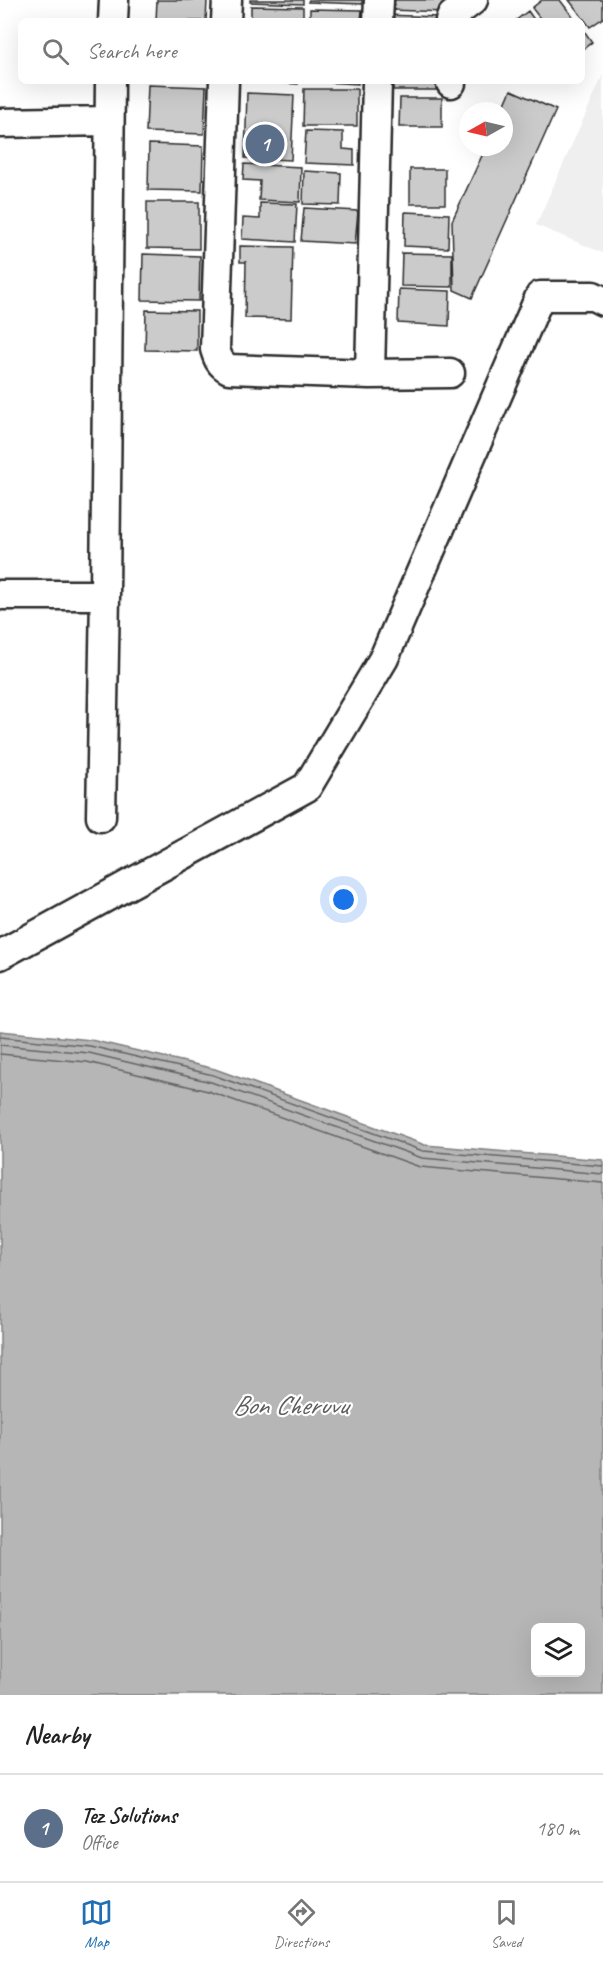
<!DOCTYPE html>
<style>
:root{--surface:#fff;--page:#f6f6f6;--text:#222;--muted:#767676;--line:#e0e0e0;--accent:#1f6fb2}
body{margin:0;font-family:Caveat,sans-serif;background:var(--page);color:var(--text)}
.controls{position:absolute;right:18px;bottom:18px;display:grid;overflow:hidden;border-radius:9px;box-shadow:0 6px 24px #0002}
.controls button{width:54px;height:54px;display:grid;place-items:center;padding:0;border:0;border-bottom:2px solid var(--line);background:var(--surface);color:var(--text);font:30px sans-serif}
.compass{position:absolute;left:459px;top:102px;width:54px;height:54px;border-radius:50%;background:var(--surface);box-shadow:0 6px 24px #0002;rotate:262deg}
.you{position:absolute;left:344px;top:900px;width:21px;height:21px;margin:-15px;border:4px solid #fff;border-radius:50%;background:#1a73e8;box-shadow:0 0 0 9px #1a73e833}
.badge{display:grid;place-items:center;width:39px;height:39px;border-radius:50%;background:var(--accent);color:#fff;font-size:20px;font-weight:700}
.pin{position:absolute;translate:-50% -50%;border:3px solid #fff;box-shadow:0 2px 6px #0006}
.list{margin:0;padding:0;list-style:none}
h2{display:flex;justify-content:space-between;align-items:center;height:78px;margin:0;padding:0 24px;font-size:26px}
h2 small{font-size:20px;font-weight:400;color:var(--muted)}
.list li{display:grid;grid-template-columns:39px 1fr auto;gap:18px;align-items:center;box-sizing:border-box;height:108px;padding:0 24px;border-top:2px solid var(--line)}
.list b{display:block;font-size:22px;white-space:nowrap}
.list p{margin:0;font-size:20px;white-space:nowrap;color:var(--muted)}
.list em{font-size:20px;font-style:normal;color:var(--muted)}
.icon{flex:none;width:33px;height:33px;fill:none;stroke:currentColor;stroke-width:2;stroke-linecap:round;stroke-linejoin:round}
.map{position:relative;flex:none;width:603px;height:1695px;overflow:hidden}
.search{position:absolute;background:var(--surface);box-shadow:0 6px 24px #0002;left:18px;right:18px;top:18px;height:66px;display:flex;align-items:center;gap:15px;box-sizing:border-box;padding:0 21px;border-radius:9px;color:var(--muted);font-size:22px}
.sheet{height:186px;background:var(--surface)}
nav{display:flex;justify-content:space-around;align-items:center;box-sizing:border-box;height:84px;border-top:2px solid var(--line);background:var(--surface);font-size:16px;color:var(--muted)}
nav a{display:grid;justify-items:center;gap:3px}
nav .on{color:var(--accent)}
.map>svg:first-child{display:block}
.built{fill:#efefef}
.water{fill:#b6b6b6;stroke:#7e7e7e;stroke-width:1.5;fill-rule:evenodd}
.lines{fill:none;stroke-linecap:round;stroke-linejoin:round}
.shore{stroke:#636363;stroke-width:1.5}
.building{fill:#cbcbcb;stroke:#2b2b2b;stroke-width:1.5}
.minor-casing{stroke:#2b2b2b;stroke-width:33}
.minor{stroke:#fff;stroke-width:28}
.labels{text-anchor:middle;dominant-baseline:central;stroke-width:4.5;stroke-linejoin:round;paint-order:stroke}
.water-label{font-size:27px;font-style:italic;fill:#5c5c5c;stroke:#fff}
</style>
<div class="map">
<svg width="603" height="1695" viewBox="0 0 603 1695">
<rect width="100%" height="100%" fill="#fff"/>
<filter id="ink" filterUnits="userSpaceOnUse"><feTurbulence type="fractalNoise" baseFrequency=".0167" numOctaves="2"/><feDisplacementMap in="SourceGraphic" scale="12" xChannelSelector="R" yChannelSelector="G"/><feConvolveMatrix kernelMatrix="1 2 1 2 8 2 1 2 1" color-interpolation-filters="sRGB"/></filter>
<g filter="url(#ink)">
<!-- built -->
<path class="built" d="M603 75V253L536 225Z"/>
<!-- water -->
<path class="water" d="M0 1031 91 1040 215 1069 425 1145 603 1160V1695H0ZM536 1628H580V1672H536Z"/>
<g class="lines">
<!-- shore -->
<path class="shore" d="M0 1037 90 1046 213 1075 423 1151 603 1166
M0 1045 89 1053 211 1082 422 1158 603 1174
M0 1054 87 1062 208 1091 420 1167 603 1183"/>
</g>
<!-- building -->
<path class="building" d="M157 0H207L206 21H156Z
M250 0H303V4L250 2Z
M309 0H362V4L308 2Z
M391 0H445V12L390 10Z
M542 0H560L576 21H542L532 8Z
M569 0H603V18L590 27Z
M251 6 303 7V21H251Z
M310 9 362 10 361 21H310Z
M528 11 535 21H515Z
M386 15 438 17V21H386Z
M582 28 592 42 582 50Z
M247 81H298V84Z
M307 81H358V84Z
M393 81H444V90H393Z
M148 85 206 87 204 134 146 132Z
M304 89H357V126H303Z
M511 90 556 110 472 298 454 290 452 221 486 147H504V111H502Z
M247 93 294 95 291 160 245 158Z
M400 98H442V127H399Z
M306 131 343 132V149L354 150V165L304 163Z
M149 144 203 146 202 191 148 190Z
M244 164 301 167 300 202 259 200 260 181 243 180Z
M410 169H445V204H410Z
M304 171 341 173 340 205 303 204Z
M147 202H199V249L147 248Z
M260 203 297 204 295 242 242 239 243 218 260 219Z
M304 208 358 211 355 244 301 241Z
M405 212 449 214 448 248 404 246Z
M240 246 293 247 291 319 245 318 246 262H240Z
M402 253 452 254V287L401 286Z
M143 254 200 256 199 301 142 300Z
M399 289 450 291 449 326 398 323Z
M146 310 197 311V351L145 350Z"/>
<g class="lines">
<!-- minor casing -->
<g class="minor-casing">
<path id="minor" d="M113 21 114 0
M226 21 227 0
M378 21 379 0
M450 21 452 16 473 0
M224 81 215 349C218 359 220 364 229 369L370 374 450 373
M450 81 451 83
M0 123 108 121
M370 374 377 81
M0 595H105L110 81
M101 817 105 595
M0 955 307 787 384 658 540 296H593L603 301"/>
</g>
<!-- minor -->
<use href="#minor" class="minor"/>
</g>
</g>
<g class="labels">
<!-- water labels -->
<g class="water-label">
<text x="290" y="1405">Bon Cheruvu</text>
</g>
</g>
</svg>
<div class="controls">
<button><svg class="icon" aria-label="layers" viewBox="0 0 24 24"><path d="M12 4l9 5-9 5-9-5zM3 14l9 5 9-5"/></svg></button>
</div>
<svg class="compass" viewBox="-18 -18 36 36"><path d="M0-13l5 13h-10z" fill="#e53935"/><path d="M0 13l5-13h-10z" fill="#767676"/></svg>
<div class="you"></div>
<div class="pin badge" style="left:265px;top:144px;background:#5c6f8a">1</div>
<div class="search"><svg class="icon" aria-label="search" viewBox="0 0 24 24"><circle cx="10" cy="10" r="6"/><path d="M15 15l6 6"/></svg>Search here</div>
</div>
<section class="sheet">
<h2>Nearby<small></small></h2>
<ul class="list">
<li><span class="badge" style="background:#5c6f8a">1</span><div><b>Tez Solutions</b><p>Office</p></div><em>180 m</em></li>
</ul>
</section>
<nav>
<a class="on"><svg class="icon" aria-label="map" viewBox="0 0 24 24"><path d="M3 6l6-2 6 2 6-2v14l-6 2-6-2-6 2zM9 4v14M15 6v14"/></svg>Map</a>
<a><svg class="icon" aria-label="directions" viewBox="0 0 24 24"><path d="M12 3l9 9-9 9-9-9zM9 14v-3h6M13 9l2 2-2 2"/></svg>Directions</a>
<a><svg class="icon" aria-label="saved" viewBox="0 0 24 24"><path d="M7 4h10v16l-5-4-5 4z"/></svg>Saved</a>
</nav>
